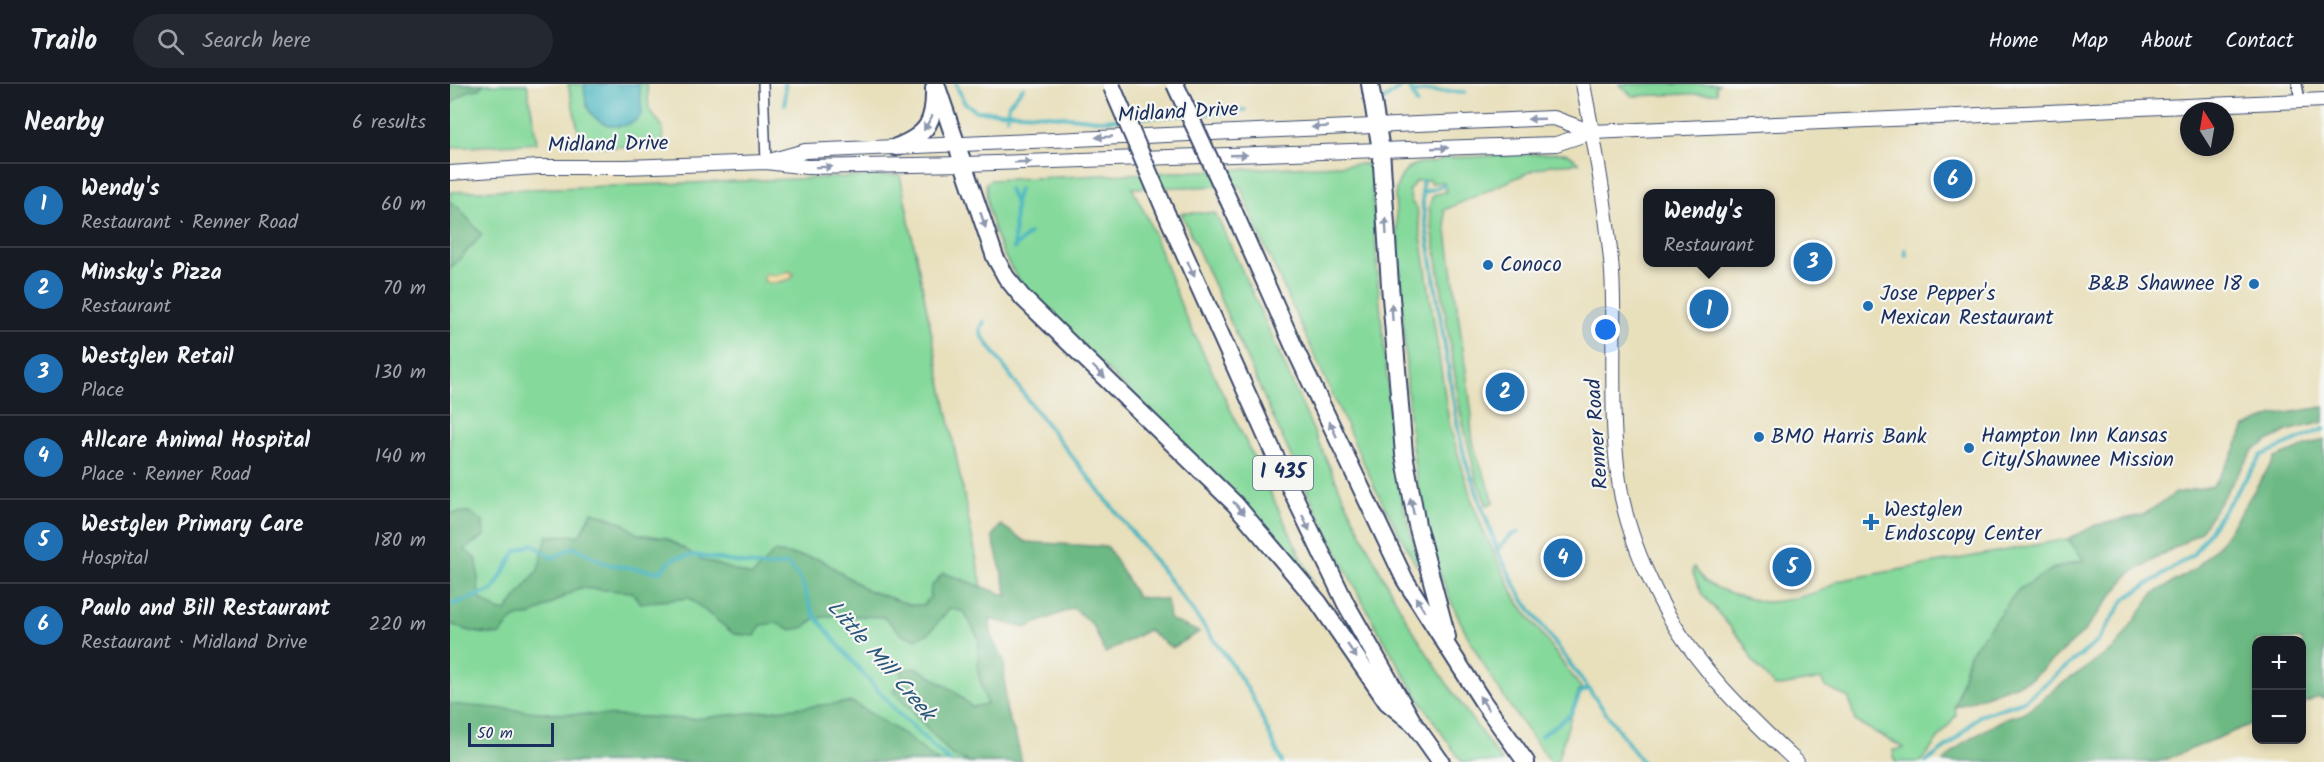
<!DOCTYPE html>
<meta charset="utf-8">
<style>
:root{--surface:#171b24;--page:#242831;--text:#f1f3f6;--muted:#9ea1a6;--line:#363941;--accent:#1f6fb2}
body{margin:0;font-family:Kalam,sans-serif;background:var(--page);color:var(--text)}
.controls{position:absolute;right:18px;bottom:18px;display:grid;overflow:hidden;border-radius:12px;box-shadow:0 3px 9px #0003}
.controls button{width:54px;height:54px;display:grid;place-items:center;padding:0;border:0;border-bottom:2px solid var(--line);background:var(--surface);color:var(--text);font:30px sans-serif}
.compass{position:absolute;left:1730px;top:18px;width:54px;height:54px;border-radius:50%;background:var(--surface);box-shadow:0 3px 9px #0003;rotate:349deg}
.scale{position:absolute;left:18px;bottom:15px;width:86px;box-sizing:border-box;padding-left:6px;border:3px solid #1b2f5e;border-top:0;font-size:16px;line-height:21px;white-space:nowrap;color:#1b2f5e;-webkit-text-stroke:4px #f6f6f2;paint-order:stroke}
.you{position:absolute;left:1156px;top:246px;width:21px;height:21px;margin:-15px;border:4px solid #fff;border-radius:50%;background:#1a73e8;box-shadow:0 0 0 9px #1a73e833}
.badge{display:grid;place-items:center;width:39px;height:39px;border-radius:50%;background:var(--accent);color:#fff;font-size:20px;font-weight:700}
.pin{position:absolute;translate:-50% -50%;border:3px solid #fff;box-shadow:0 2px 6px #0006}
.popup{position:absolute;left:1193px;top:105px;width:132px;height:78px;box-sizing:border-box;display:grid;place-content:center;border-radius:12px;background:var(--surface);filter:drop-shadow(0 2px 4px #0005);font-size:20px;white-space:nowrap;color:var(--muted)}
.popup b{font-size:22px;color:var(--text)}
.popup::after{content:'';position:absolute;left:50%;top:100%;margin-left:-12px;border:12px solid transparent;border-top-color:var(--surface)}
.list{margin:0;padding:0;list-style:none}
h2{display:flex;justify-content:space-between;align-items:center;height:78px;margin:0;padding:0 24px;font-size:26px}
h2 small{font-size:20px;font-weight:400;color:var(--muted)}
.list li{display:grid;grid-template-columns:39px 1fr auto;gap:18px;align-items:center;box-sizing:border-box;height:84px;padding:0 24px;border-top:2px solid var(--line)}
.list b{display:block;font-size:22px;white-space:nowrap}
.list p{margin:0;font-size:20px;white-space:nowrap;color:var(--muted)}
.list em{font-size:20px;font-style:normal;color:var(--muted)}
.icon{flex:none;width:33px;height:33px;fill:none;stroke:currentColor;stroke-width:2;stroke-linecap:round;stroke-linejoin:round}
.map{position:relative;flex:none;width:1874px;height:678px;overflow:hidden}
header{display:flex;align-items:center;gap:36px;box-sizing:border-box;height:84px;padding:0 30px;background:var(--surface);border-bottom:2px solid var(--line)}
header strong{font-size:28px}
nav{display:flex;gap:33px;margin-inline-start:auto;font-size:21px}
.search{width:420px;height:54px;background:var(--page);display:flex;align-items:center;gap:15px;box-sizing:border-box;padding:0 21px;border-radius:33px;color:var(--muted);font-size:22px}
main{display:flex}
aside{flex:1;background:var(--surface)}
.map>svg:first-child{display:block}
.green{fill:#85d99b;stroke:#50847c;stroke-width:1.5}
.forest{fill:#6cb983;stroke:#447470;stroke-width:1.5}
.sand{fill:#eeda9e;stroke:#84847e;stroke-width:1.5}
.water{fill:#46b5bf;stroke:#30728e;stroke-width:1.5}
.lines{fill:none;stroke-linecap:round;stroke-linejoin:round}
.stream{stroke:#46b5bf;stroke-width:4}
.street-casing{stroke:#3a496c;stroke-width:12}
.secondary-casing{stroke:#3a496c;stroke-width:16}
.highway-casing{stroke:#3a496c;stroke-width:20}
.street{stroke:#fff;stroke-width:9}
.secondary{stroke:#fff;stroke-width:14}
.highway{stroke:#fff;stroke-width:16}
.highway-bridge-casing{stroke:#3a496c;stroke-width:20;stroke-linecap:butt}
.highway-bridge{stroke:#fff;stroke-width:16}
.oneway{fill:#8d97ae}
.poi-dot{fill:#1f6fb2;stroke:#f6f6f2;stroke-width:2}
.labels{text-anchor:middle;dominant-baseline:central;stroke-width:4.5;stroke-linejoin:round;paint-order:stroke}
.shield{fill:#f6f6f2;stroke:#5d6b8a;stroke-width:1.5}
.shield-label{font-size:20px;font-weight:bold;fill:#1b2f5e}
.street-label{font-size:21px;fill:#1b2f5e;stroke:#f6f6f2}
.poi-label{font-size:21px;fill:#1b2f5e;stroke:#f6f6f2;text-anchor:start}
.water-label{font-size:22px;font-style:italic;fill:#28577b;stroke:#f6f6f2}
</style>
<header>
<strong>Trailo</strong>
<div class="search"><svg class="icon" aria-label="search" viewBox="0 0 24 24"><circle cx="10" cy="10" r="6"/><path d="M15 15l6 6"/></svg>Search here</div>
<nav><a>Home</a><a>Map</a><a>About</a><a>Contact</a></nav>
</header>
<main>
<aside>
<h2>Nearby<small>6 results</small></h2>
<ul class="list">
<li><span class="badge">1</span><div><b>Wendy's</b><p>Restaurant · Renner Road</p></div><em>60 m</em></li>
<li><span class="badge">2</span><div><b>Minsky's Pizza</b><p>Restaurant</p></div><em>70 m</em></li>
<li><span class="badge">3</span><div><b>Westglen Retail</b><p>Place</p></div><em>130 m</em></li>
<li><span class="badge">4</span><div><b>Allcare Animal Hospital</b><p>Place · Renner Road</p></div><em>140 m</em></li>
<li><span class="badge">5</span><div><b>Westglen Primary Care</b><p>Hospital</p></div><em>180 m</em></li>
<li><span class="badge">6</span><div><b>Paulo and Bill Restaurant</b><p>Restaurant · Midland Drive</p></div><em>220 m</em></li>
</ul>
</aside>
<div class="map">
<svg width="1874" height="678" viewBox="0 0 1874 678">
<rect width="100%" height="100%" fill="#f6f6f2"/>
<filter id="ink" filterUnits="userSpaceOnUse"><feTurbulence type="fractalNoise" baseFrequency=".0167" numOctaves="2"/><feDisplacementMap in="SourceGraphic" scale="12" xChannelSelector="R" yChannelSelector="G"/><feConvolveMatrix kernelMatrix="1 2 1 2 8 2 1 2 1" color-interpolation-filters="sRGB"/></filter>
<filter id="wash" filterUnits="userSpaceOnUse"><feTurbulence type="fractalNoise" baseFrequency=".008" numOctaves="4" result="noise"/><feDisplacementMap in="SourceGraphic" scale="24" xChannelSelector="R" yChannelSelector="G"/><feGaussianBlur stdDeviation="1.35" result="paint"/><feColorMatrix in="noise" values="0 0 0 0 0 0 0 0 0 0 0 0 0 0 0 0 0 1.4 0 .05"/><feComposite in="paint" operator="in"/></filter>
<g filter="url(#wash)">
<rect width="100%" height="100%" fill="#e8dfbb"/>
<!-- green -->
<path class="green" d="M0 0H77L87 59 0 64Z
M118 0H197L199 26 210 39 213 45V61L161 63 131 59Z
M1169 0H1269L1266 2 1267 9 1182 12Z
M1112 69 1119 70 1129 79 1101 81 1084 86 994 126 1022 331C1017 361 1036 391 1044 418L1037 421 1027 397 1011 331 979 123 983 111 996 108 994 98 981 99 980 96 966 97 959 106 961 117 967 125 999 339 1022 417 1033 446 1066 515 1132 605 1129 606 1107 678H1101C1056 621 1015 558 990 490 966 423 960 354 956 284 953 227 948 169 945 111 947 97 955 81 971 79 979 78 987 79 994 74Z
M914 80 921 81 928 199 944 364 949 406 969 478 966 481 925 404 812 156C804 138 798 120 790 102L682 104 698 135 734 229 859 489 863 498H861L817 445 574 203C552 174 536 137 536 99L540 96Z
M450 91 567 678H0V108Z
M731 129H765C831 264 883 407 958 538 987 587 1019 632 1052 678H1012C891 511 818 315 731 129Z
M1618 455 1634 476 1602 485 1519 570 1505 623 1506 631 1471 678H1445L1443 666 1454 664 1405 637 1399 614 1375 603 1371 595 1325 603 1302 576 1295 560 1252 510 1242 487 1244 483C1248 488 1252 495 1256 498 1265 505 1309 519 1319 518 1338 516 1373 510 1387 497Z"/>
<!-- forest -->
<path class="forest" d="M0 0H33L30 5 20 6 0 20Z
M0 118 7 122 32 151 0 185Z
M1874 323V338L1837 347 1804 365 1750 449 1679 490 1633 549 1581 595 1505 623 1519 570 1568 506 1601 486 1634 476 1618 455 1646 441 1693 431 1726 409 1763 402 1781 374 1795 343 1824 331Z
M1874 355V615L1868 613 1852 620V556H1806V638L1715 676 1706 678H1493L1513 659 1556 634 1576 628 1613 599 1665 564 1703 510 1745 485 1772 457 1825 374Z
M19 428 33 438 34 452 14 465 27 476 29 514 49 527H56L88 486 97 452 130 451 142 428 172 438 187 450 216 454 253 476 302 492 324 468 370 475 417 506 461 521H473L480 514 481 503 493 489 558 512 542 452 551 441 576 458 658 463 687 513 717 516 719 535 749 548 722 564 698 546 655 569 643 541 623 524 575 544 540 535 541 553 554 577 556 627 566 653 572 678H519L502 671 443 607 452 598 451 586 467 584 503 606 522 623 537 620 528 589 529 555 514 528 500 524 479 549 466 555 453 551 433 533 386 531 364 535 355 543 342 546 326 539 311 541 305 552 284 550 239 514 190 519 182 508 129 504 80 532C62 530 59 539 50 551 33 550 15 548 0 539V429Z
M402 618 452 649 488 678H0V620L100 629 242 635Z"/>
<!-- sand -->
<path class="sand" d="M339 187 344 190 341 195 321 200 314 197V193L317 190 328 191Z"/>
<!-- water -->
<path class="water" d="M136 0H189L192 29C180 49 150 45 139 26 135 20 135 10 134 3Z"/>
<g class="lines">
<!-- stream -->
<path class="stream" d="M335 0V20
M506 0 514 18 526 27 588 30 650 36 670 35
M958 0 967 20
M963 9 978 7 1015 8
M931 18 955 0
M743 31 795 26
M557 34 559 20 573 4
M680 34 735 31
M972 97 973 123 1008 345 1015 375 1048 468 1072 514 1192 678
M559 105 565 119 564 165
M972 109 994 101
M565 119 569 105
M565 163 579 150
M1455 166 1456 172
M534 238 530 246 532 252 583 323 712 486 779 576 802 612 832 678
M1047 466 1060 452 1069 448
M0 518 4 520 43 506 66 467 83 460 102 474 124 463 156 480 209 488 224 474 244 471 316 483 337 480 350 494 363 529 395 569 449 630 500 678
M1091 652 1121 630 1130 609 1138 604
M1476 678 1502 659 1529 632 1574 617 1647 558 1675 515 1743 471 1812 371 1874 345"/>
</g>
</g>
<g filter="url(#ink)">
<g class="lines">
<!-- street casing -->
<g class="street-casing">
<path id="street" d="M313 0 316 78
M1847 0 1850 16"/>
</g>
<!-- secondary casing -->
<g class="secondary-casing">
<path id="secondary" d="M1133 0C1145 62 1157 125 1162 188 1166 257 1159 329 1169 397 1174 433 1188 471 1204 504 1237 574 1292 627 1347 678
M323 76 355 67 1104 34 1142 48
M0 89 88 83H176L316 78 357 83 515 80 1106 60 1142 48 1874 16"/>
</g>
<!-- highway casing -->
<g class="highway-casing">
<path id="highway" d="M486 0 545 173 556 193 573 214 785 420 869 519 937 618 964 640
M920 0 931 66 940 201 954 370 967 441 997 553
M446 63C478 51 485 37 484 4
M784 128 844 263 955 496 1033 618 1076 678
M717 131 825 372 896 520 964 640 991 678"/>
</g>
<!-- street -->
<use href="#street" class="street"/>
<!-- secondary -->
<use href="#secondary" class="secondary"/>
<!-- highway -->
<use href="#highway" class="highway"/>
<!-- highway-bridge casing -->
<g class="highway-bridge-casing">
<path id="highway-bridge" d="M725 0 784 128
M662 3 717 131"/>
</g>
<!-- highway-bridge -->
<use href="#highway-bridge" class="highway-bridge"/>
</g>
<!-- one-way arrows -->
<defs><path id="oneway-solid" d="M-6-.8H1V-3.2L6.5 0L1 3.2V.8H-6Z" transform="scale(1.5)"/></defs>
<g class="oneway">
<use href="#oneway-solid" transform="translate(1086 35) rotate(178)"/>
<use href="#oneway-solid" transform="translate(478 39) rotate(120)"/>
<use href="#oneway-solid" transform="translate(870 43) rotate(177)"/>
<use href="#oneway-solid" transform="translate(654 53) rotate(177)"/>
<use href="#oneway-solid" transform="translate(990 64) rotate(-2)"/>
<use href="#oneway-solid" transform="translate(789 71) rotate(-2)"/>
<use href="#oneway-solid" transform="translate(573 78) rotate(-2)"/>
<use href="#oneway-solid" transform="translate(374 83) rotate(-1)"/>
<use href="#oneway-solid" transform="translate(533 136) rotate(72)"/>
<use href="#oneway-solid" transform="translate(936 142) rotate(-93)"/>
<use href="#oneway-solid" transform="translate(741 185) rotate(66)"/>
<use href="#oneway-solid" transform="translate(942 228) rotate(-94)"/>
<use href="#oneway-solid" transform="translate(649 288) rotate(44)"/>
<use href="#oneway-solid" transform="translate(883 345) rotate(-115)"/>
<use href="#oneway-solid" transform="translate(962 422) rotate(-102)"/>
<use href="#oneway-solid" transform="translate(789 424) rotate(47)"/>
<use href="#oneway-solid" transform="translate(856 439) rotate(65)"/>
<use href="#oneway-solid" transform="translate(970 520) rotate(-122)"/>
<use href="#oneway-solid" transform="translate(902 567) rotate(56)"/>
<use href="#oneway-solid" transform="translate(1034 619) rotate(-124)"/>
</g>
</g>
<!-- markers -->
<g class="poi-dot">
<circle cx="1038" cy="181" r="6"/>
<circle cx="1804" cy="200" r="6"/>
<circle cx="1418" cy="222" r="6"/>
<circle cx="1309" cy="353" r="6"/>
<circle cx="1519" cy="364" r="6"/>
<path d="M1418 429h6v6h6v6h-6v6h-6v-6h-6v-6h6z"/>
</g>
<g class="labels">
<!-- shield labels -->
<rect class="shield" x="803" y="372" width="60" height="34" rx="4.5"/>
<g class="shield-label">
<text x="833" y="389">I 435</text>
</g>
<!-- street labels -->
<g class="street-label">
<text transform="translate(728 29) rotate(-3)">Midland Drive</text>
<text transform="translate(158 61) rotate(-1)">Midland Drive</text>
<text transform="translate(1148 350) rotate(-94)">Renner Road</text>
</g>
<!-- poi labels -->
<g class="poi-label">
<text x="1050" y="181">Conoco</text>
<text x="1792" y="200" text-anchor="end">B&amp;B Shawnee 18</text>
<text x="1430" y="210">Jose Pepper's<tspan x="1430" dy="24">Mexican Restaurant</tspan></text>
<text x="1531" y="352">Hampton Inn Kansas<tspan x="1531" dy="24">City/Shawnee Mission</tspan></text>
<text x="1321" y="353">BMO Harris Bank</text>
<text x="1434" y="426">Westglen<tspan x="1434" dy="24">Endoscopy Center</tspan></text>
</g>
<!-- water labels -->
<g class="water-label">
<text transform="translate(430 577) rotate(49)">Little Mill Creek</text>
</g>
</g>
</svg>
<div class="controls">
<button>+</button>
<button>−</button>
</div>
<svg class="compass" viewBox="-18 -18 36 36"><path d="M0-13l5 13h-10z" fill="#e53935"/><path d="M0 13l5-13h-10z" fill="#9ea1a6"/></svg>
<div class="scale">50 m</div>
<div class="you"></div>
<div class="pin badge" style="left:1259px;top:225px">1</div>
<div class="popup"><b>Wendy's</b>Restaurant</div>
<div class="pin badge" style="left:1055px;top:308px">2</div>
<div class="pin badge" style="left:1363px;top:178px">3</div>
<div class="pin badge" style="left:1113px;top:474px">4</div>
<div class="pin badge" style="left:1342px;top:483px">5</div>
<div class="pin badge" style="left:1503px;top:95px">6</div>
</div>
</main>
